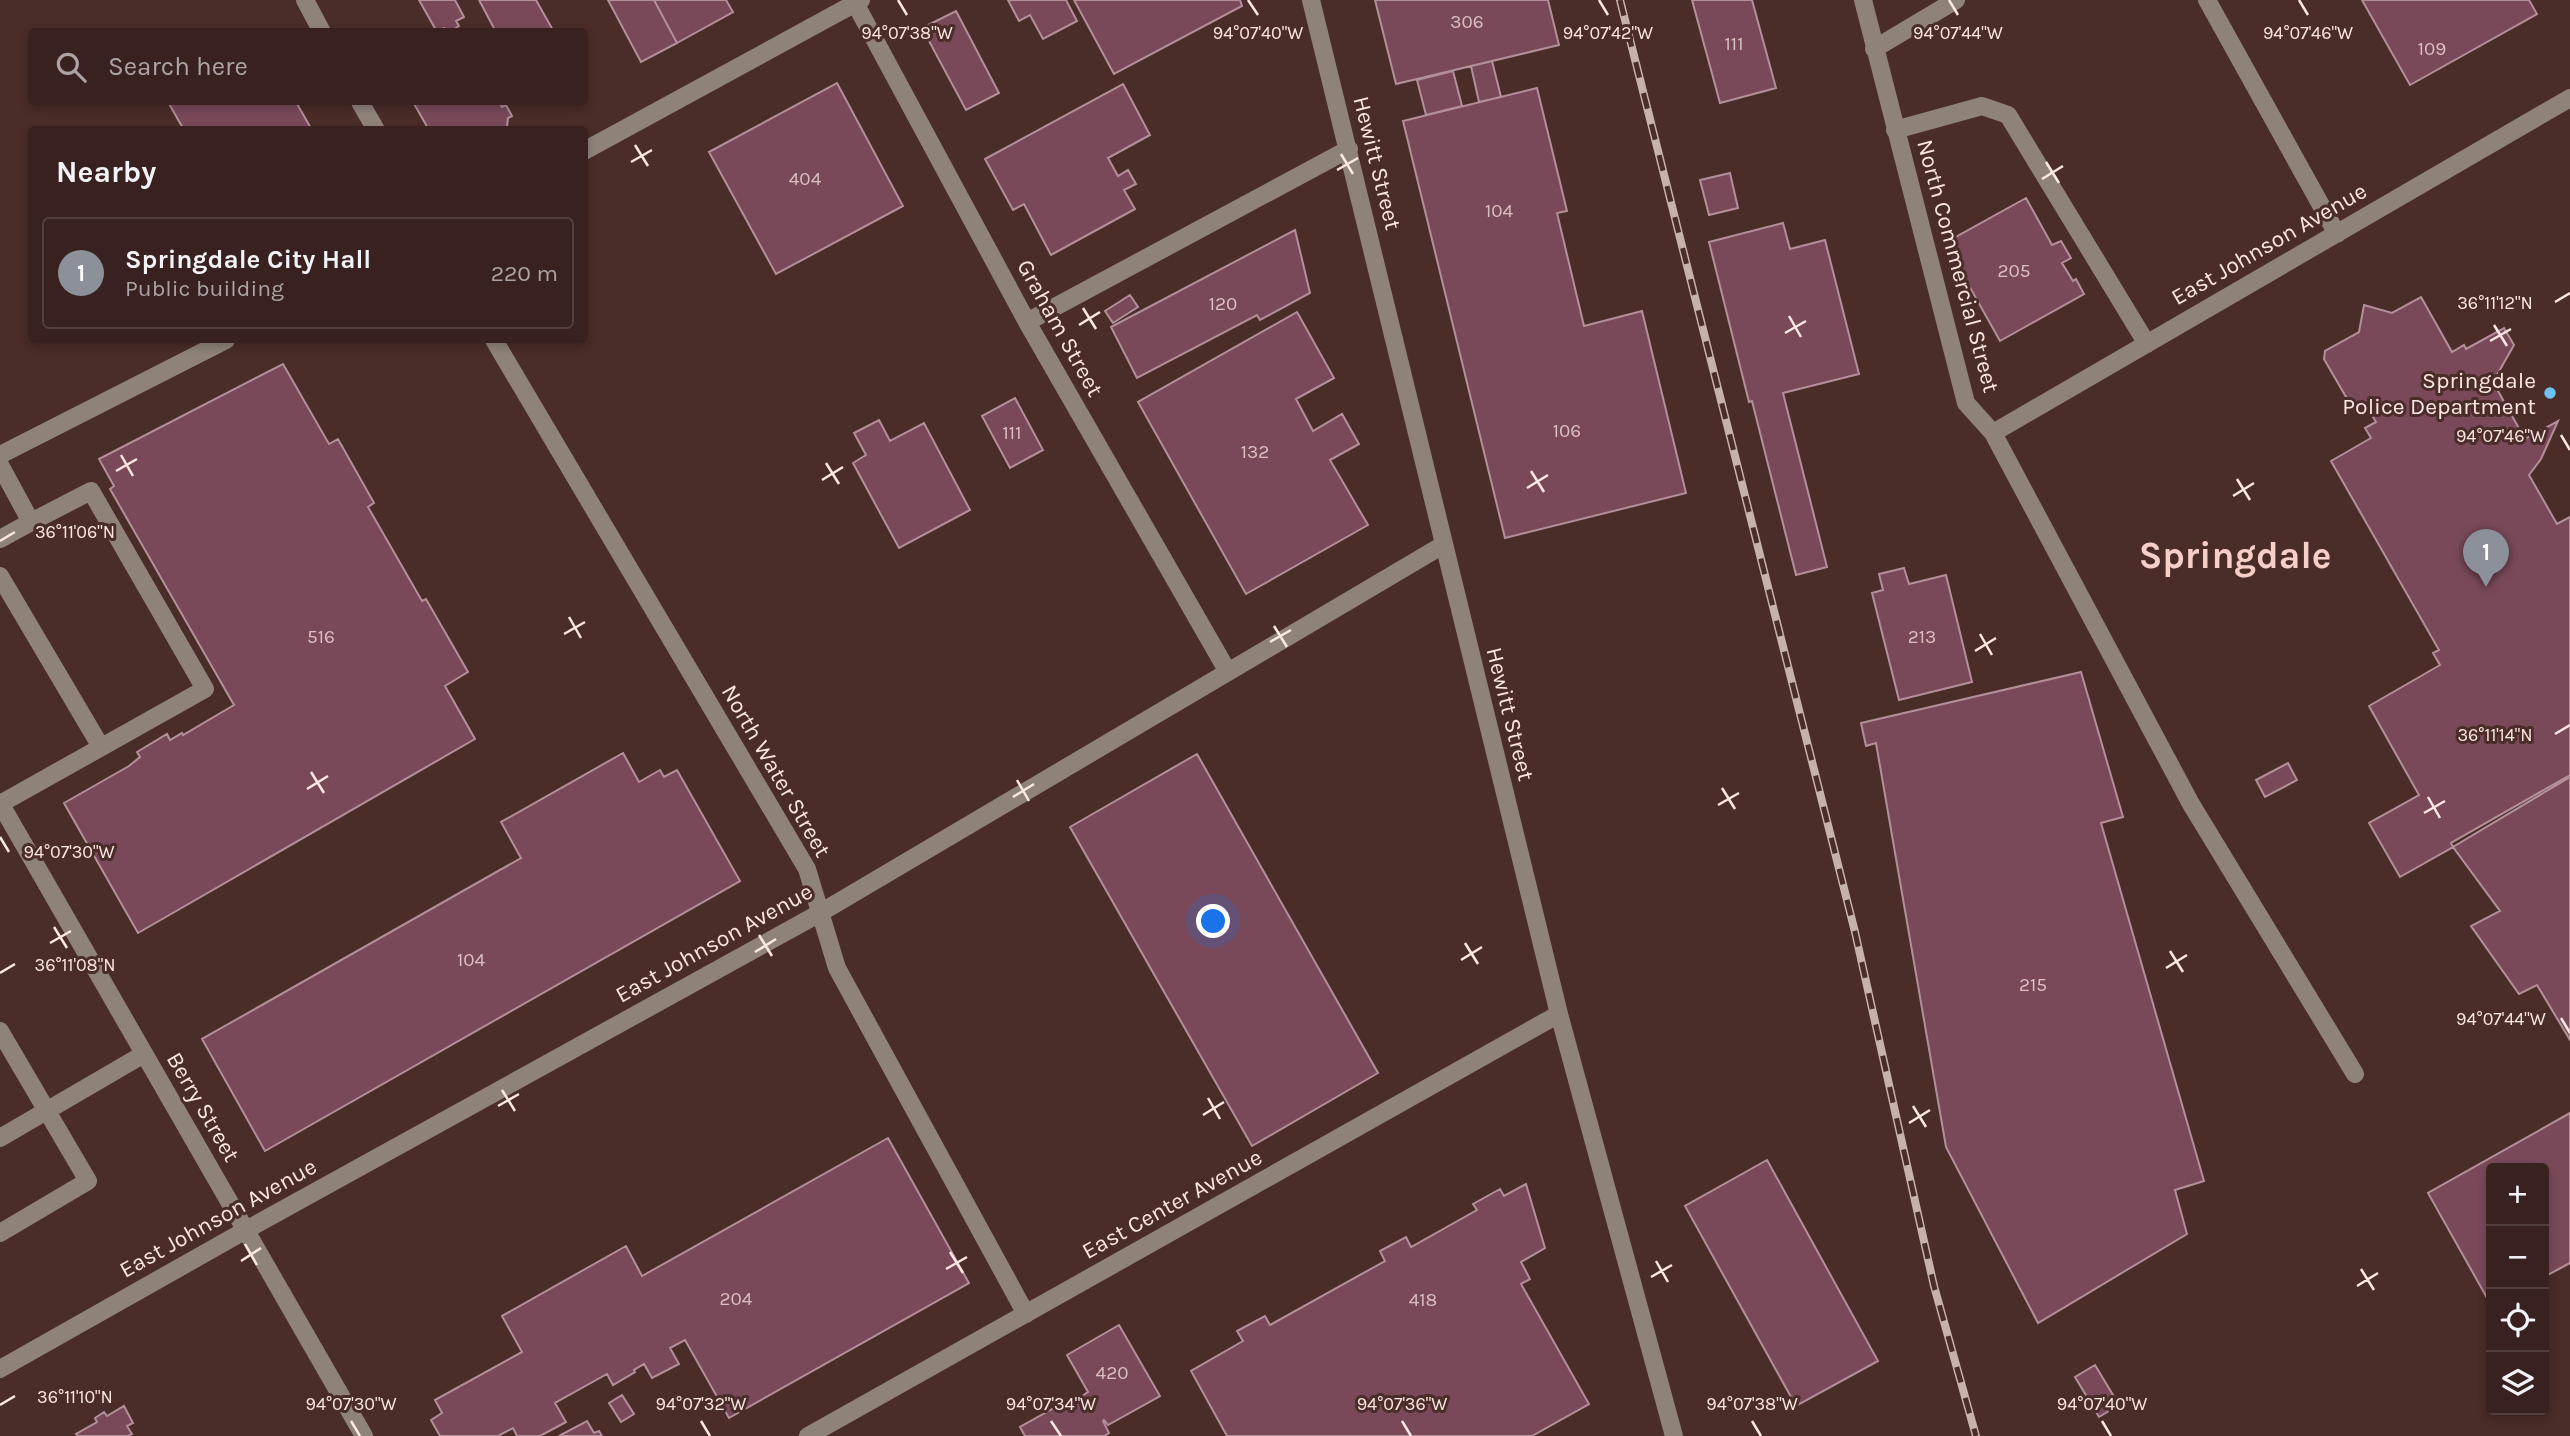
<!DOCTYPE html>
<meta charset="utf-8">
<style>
:root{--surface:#38211e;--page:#3f2927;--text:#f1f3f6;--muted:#aba3a4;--line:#523e3c;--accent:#8c9099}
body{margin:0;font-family:Karla,sans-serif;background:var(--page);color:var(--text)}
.controls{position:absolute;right:21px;bottom:21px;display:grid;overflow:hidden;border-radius:7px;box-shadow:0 4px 10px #0003}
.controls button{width:63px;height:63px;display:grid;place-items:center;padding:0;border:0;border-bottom:2px solid var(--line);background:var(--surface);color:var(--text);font:35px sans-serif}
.you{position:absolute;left:1214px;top:922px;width:24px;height:24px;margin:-18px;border:5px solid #fff;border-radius:50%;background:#1a73e8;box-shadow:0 0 0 10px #1a73e833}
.badge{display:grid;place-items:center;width:46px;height:46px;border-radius:50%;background:var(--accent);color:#fff;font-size:23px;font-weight:700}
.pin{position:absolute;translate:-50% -58px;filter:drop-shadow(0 2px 4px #0008)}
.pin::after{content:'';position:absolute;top:37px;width:24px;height:21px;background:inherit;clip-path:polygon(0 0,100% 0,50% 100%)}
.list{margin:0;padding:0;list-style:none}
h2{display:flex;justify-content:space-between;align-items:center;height:91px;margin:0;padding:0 28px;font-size:30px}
h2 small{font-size:23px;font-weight:400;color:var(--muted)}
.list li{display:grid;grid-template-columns:46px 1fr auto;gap:21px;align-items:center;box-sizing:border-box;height:112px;margin:0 14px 14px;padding:0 14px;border:2px solid var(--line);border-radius:7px}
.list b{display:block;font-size:26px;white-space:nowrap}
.list p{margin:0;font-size:23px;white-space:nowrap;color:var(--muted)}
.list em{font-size:23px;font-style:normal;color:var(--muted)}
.icon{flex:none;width:38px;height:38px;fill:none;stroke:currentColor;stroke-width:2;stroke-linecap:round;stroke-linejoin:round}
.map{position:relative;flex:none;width:2570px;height:1436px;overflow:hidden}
.search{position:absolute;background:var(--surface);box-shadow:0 4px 10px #0003;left:28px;top:28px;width:560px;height:77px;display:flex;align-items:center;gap:18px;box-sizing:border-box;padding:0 24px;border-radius:7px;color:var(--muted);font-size:26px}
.panel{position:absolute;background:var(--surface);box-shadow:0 4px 10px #0003;left:28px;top:126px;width:560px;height:217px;border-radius:7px}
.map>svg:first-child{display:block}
.building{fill:#79495a;stroke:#b38f9a;stroke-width:2}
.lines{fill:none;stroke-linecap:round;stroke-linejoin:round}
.minor{stroke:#8f8379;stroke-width:18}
.rail-casing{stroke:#c7b1ad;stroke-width:8}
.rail{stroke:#4a2c28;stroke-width:5;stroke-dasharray:16;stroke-linecap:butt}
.ticks{fill:none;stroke:#fbe7e3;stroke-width:2.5}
.poi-dot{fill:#6ec2f3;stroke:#4a2c28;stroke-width:2.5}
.labels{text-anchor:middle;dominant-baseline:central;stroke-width:6;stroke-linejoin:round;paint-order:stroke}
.number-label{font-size:19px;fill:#dac0c1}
.street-label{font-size:23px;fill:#fbe7e3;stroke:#4a2c28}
.poi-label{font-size:23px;fill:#fbe7e3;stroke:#4a2c28;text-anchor:end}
.town-label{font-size:37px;font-weight:bold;fill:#f6cfc9;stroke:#4a2c28}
.ticks-label{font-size:18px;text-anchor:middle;fill:#fbe7e3;stroke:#4a2c28;stroke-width:6;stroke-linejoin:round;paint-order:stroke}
</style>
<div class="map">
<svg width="2570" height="1436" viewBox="0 0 2570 1436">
<rect width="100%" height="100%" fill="#4a2c28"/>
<!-- building -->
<path class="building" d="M419 0H455L464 17 456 21 459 26 449 32 444 28 437 32Z
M479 0H536L554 32H496Z
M608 0H654L677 43 641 62Z
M654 0H726L733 12 677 43Z
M1008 0H1066L1077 21 1043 39 1030 15 1019 21Z
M1074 0H1240L1242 6 1114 74Z
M1375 0H1548L1559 45 1396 84Z
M1692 0H1752L1776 88 1720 103Z
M2362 0H2529L2537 14 2410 85Z
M956 11 999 93 966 110 922 28Z
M1492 61 1501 97 1479 102 1471 66Z
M1453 71 1462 106 1426 115 1417 80Z
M837 83 903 206 776 274 709 152Z
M1123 84 1150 135 1108 158 1118 176 1128 170 1136 184 1124 190 1135 209 1051 255 1024 204 1013 210 985 159Z
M1537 88 1567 211 1557 213 1584 326 1642 311 1686 493 1505 538 1403 121Z
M168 102H296L312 130H184Z
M413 102H499L502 107 506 105 512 116 508 118 507 127 502 130H429Z
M1730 173 1738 208 1709 215 1700 180Z
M2026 198 2052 245 2061 241 2071 258 2062 263 2073 281 2076 279 2084 294 2000 341 1945 243Z
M1783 223 1790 249 1825 240 1859 374 1783 393 1827 567 1796 575 1752 401 1749 402 1709 242Z
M1295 230 1310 293 1260 320 1257 315 1137 378 1111 327Z
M1130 295 1138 307 1113 323 1105 311Z
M2421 297 2452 352 2464 345 2466 349 2504 328 2514 345 2493 382 2525 439 2558 421 2541 459 2529 475 2557 524 2570 517V775L2451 843 2453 847 2400 877 2369 823 2419 795 2369 706 2440 665 2433 653 2439 650 2331 461 2371 438 2365 428 2376 422 2364 402 2353 409 2324 359 2325 351 2359 332 2364 305 2392 313Z
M1297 312 1334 378 1296 399 1313 431 1342 414 1359 444 1330 460 1368 525 1246 594 1138 402Z
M283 364 329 444 338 439 374 503 368 507 422 601 426 599 468 672 445 686 475 739 138 933 64 803 129 766 140 757 137 752 167 734 170 740 182 733 183 735 234 705 110 489 114 486 99 459Z
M1015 398 1043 450 1010 468 982 416Z
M879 420 890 441 924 423 970 510 899 548 853 463 866 455 854 433Z
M1904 568 1909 584 1946 575 1972 682 1899 700 1872 593 1883 590 1879 574Z
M2081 672 2123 817 2101 823 2204 1181 2175 1190 2187 1234 2038 1323 1946 1147 1876 743 1866 746 1861 723Z
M623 753 639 782 660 770 664 777 677 770 740 881 265 1151 202 1039 521 858 501 822Z
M1197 754 1378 1073 1252 1146 1070 827Z
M2288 763 2297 780 2265 797 2256 780Z
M2570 777V1040L2537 985 2519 994 2471 926 2500 911 2453 847Z
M2570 1113V1263L2544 1277V1168H2491V1305L2428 1193Z
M888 1138 969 1283 729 1418 685 1340 670 1348 679 1364 652 1378 644 1364 634 1370 635 1372 613 1385 607 1374 555 1403 566 1422 540 1436H517L513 1428 498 1436H440L431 1420 442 1413 435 1400 522 1352 502 1316 626 1246 642 1276Z
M1767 1160 1878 1361 1796 1406 1685 1206Z
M1526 1184 1545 1248 1521 1262 1530 1279 1521 1284 1589 1404 1532 1436H1227L1191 1371 1243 1341 1237 1331 1265 1316 1270 1325 1385 1261 1380 1251 1406 1237 1411 1247 1477 1210 1473 1204 1500 1189 1504 1196Z
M1119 1325 1160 1396 1108 1425 1104 1420 1103 1421 1109 1433 1104 1436H1025L1020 1427 1077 1395 1079 1398 1088 1392 1067 1355Z
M2095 1365 2119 1405 2099 1417 2075 1377Z
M622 1395 634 1414 621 1422 609 1403Z
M124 1406 133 1423 127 1426 132 1434 128 1436H78L76 1434 97 1422 95 1418 104 1412 107 1416Z
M587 1421 594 1433 599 1431 602 1436H559Z"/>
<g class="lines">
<!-- minor -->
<path class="minor" d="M305 0 322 32
M1311 0 1559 1014 1674 1436
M1863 0 1966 403 1993 433 2191 804 2355 1074
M2207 0 2337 234
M855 3 1027 322 1228 672
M1874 49 1956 0
M360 102 376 130
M1895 130 1982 106 2008 115 2147 344
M584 151 861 0
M1027 322 1349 149
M494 340 807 869 837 968 1026 1314
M1993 433 2570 98
M0 455 226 340
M0 465 31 522 91 491 205 689 0 804
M0 539 31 522
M0 576 101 747
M0 803 364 1436
M0 1031 88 1181 0 1233
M0 1138 144 1054
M0 1369 246 1230 820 913 1443 545
M808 1436 1559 1014"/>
<!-- rail casing -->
<g class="rail-casing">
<path id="rail" d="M1620 0 1855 932 1934 1286 1976 1436"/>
</g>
<!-- rail -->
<use href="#rail" class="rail"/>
</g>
<!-- ticks -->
<path class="ticks" d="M898 0 907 15M1248 0 1258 15M1599 0 1608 15M1949 0 1958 15M2299 0 2308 15M635 145 648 166M1341 154 1353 174M631 162 652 150M2046 162 2059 183M1337 170 1358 158M2042 179 2063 166M2555 302 2570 293M1083 308 1096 329M1789 316 1801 337M1079 325 1100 312M2494 325 2507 346M1785 333 1806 321M2490 341 2511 329M2561 435 2570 450M121 455 133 476M826 463 839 484M116 471 137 459M1531 471 1544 492M2237 479 2250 500M822 480 843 467M1527 488 1548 475M2233 496 2254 483M0 541 15 532M569 617 581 638M1274 626 1287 647M564 634 585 622M1980 634 1992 655M1270 642 1291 630M1975 651 1996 638M2555 734 2570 725M311 772 324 793M1017 780 1029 801M1722 788 1735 809M307 789 328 776M1013 797 1034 784M2428 797 2440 818M1718 805 1739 793M2424 813 2445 801M0 837 9 852M54 927 67 948M759 935 772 956M50 943 71 931M1465 943 1478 964M2170 951 2183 972M755 952 776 939M1461 960 1482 947M2166 968 2187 955M0 973 15 964M2561 1018 2570 1033M502 1090 515 1111M1208 1098 1220 1119M498 1106 519 1094M1913 1106 1926 1127M1203 1115 1224 1102M1909 1123 1930 1110M245 1244 257 1265M950 1252 963 1273M241 1261 261 1248M1656 1261 1668 1282M946 1269 967 1257M2361 1269 2374 1290M1651 1277 1672 1265M2357 1286 2378 1273M0 1405 15 1396M351 1421 360 1436M701 1421 710 1436M1051 1421 1061 1436M1402 1421 1411 1436M1752 1421 1761 1436M2102 1421 2111 1436"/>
<!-- markers -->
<circle class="poi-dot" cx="2550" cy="393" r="7"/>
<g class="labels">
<!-- number labels -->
<g class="number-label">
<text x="1467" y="22">306</text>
<text x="1734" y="44">111</text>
<text x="2432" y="49">109</text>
<text x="805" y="179">404</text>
<text x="1499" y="211">104</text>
<text x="2014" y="271">205</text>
<text x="1223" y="304">120</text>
<text x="1567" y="431">106</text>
<text x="1012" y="433">111</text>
<text x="1255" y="452">132</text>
<text x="321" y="637">516</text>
<text x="1922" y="637">213</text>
<text x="471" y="960">104</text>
<text x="2033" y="985">215</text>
<text x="736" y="1299">204</text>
<text x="1423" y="1300">418</text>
<text x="1112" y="1373">420</text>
</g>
<!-- street labels -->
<g class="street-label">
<text transform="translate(1377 163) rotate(76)">Hewitt Street</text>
<text transform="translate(2269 244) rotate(-30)">East Johnson Avenue</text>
<text transform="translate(1958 266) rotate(75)">North Commercial Street</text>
<text transform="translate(1060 328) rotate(61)">Graham Street</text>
<text transform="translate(1510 714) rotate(76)">Hewitt Street</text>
<text transform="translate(776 771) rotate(60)">North Water Street</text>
<text transform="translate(714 943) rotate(-29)">East Johnson Avenue</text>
<text transform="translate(203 1107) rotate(60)">Berry Street</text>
<text transform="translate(1172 1204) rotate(-29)">East Center Avenue</text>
<text transform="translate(218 1218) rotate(-29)">East Johnson Avenue</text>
</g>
<!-- poi labels -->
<g class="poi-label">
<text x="2536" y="380">Springdale<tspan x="2536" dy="26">Police Department</tspan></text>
</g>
<!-- town labels -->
<g class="town-label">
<text x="2235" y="555">Springdale</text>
</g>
</g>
<g class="ticks-label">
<text x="907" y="39">94°07'38"W</text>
<text x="1258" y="39">94°07'40"W</text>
<text x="1608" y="39">94°07'42"W</text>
<text x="1958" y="39">94°07'44"W</text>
<text x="2308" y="39">94°07'46"W</text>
<text x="2495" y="309">36°11'12"N</text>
<text x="2501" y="442">94°07'46"W</text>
<text x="75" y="538">36°11'06"N</text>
<text x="2495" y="741">36°11'14"N</text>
<text x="69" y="858">94°07'30"W</text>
<text x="75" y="971">36°11'08"N</text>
<text x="2501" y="1025">94°07'44"W</text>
<text x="75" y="1403">36°11'10"N</text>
<text x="351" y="1410">94°07'30"W</text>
<text x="701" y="1410">94°07'32"W</text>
<text x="1051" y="1410">94°07'34"W</text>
<text x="1402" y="1410">94°07'36"W</text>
<text x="1752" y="1410">94°07'38"W</text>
<text x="2102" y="1410">94°07'40"W</text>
</g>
</svg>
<div class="controls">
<button>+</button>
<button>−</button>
<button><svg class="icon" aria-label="locate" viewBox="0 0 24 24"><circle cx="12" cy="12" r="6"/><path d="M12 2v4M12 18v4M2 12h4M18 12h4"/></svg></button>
<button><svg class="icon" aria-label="layers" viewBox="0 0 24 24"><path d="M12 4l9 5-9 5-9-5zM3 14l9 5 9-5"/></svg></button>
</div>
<div class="you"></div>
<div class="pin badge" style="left:2486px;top:587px">1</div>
<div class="search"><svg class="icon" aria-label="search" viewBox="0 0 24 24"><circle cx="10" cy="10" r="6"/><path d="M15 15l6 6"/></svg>Search here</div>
<section class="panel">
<h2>Nearby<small></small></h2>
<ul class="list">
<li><span class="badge">1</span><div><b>Springdale City Hall</b><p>Public building</p></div><em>220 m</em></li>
</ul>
</section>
</div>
